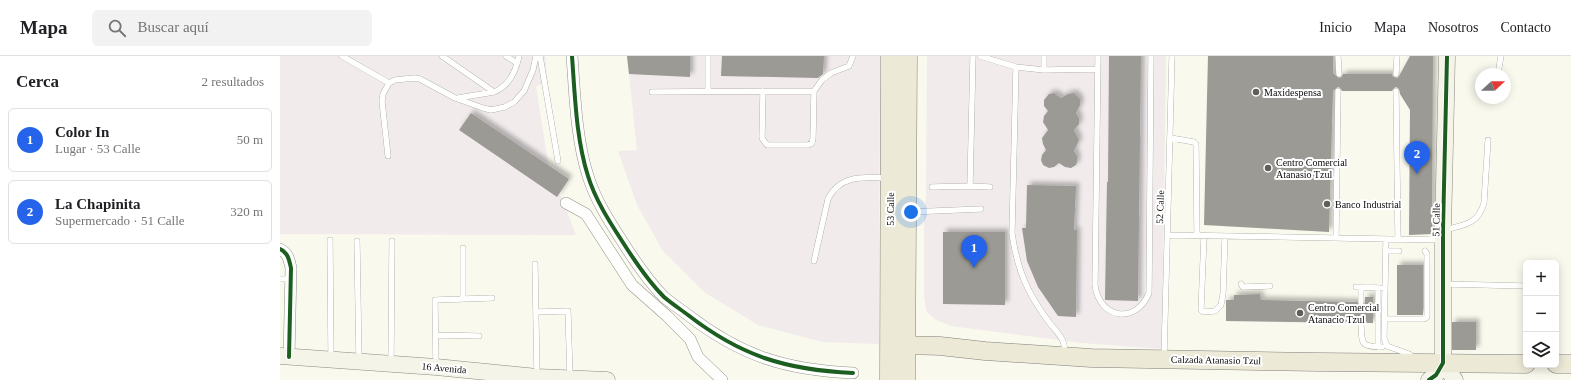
<!DOCTYPE html>
<html lang="es">
<meta charset="utf-8">
<style>
:root{--surface:#fff;--page:#f2f2f2;--text:#202124;--muted:#757577;--line:#e0e0e0;--accent:#2563eb}
body{margin:0;font-family:Georgia,serif;background:var(--page);color:var(--text)}
.controls{position:absolute;right:12px;bottom:12px;display:grid;overflow:hidden;border-radius:6px;box-shadow:0 2px 10px #0003}
.controls button{width:36px;height:36px;display:grid;place-items:center;padding:0;border:0;border-bottom:1px solid var(--line);background:var(--surface);color:var(--text);font:20px sans-serif}
.compass{position:absolute;left:1195px;top:12px;width:36px;height:36px;border-radius:50%;background:var(--surface);box-shadow:0 2px 10px #0003;rotate:69deg}
.you{position:absolute;left:631px;top:156px;width:14px;height:14px;margin:-10px;border:3px solid #fff;border-radius:50%;background:#1a73e8;box-shadow:0 0 0 6px #1a73e833}
.badge{display:grid;place-items:center;width:26px;height:26px;border-radius:50%;background:var(--accent);color:#fff;font-size:13px;font-weight:700}
.pin{position:absolute;translate:-50% -33px;filter:drop-shadow(0 1px 2px #0008)}
.pin::after{content:'';position:absolute;top:21px;width:14px;height:12px;background:inherit;clip-path:polygon(0 0,100% 0,50% 100%)}
.list{margin:0;padding:0;list-style:none}
h2{display:flex;justify-content:space-between;align-items:center;height:52px;margin:0;padding:0 16px;font-size:17px}
h2 small{font-size:13px;font-weight:400;color:var(--muted)}
.list li{display:grid;grid-template-columns:26px 1fr auto;gap:12px;align-items:center;box-sizing:border-box;height:64px;margin:0 8px 8px;padding:0 8px;border:1px solid var(--line);border-radius:6px}
.list b{display:block;font-size:15px;white-space:nowrap}
.list p{margin:0;font-size:13px;white-space:nowrap;color:var(--muted)}
.list em{font-size:13px;font-style:normal;color:var(--muted)}
.icon{flex:none;width:22px;height:22px;fill:none;stroke:currentColor;stroke-width:2;stroke-linecap:round;stroke-linejoin:round}
.map{position:relative;flex:none;width:1291px;height:324px;overflow:hidden}
header{display:flex;align-items:center;gap:24px;box-sizing:border-box;height:56px;padding:0 20px;background:var(--surface);border-bottom:1px solid var(--line)}
header strong{font-size:19px}
nav{display:flex;gap:22px;margin-inline-start:auto;font-size:14px}
.search{width:280px;height:36px;background:var(--page);display:flex;align-items:center;gap:10px;box-sizing:border-box;padding:0 14px;border-radius:6px;color:var(--muted);font-size:15px}
main{display:flex}
aside{flex:1;background:var(--surface)}
.map>svg:first-child{display:block}
.industrial{fill:#f1ebec}
.building{fill:#9c9a94;filter:url(#shadow)}
.lines{fill:none;stroke-linecap:round;stroke-linejoin:round}
.lane-casing{stroke:#93928d;stroke-width:6}
.street-casing{stroke:#93928d;stroke-width:12}
.secondary-casing{stroke:#898984;stroke-width:17}
.primary-casing{stroke:#807f7a;stroke-width:19}
.lane{stroke:#fefefc;stroke-width:5.5}
.street{stroke:#fefefc;stroke-width:11}
.secondary{stroke:#f4f4e8;stroke-width:16}
.primary{stroke:#ece9d7;stroke-width:18}
.cycleway-casing{stroke:#fff;stroke-width:6}
.cycleway{stroke:#1b5e20;stroke-width:4}
.poi-dot{fill:#5f5e5a;stroke:#fff;stroke-width:1.5}
.labels{text-anchor:middle;dominant-baseline:central;stroke-width:4;stroke-linejoin:round;paint-order:stroke}
.poi-label{font-size:10px;fill:#0b0b0b;stroke:#fff;text-anchor:start}
.street-label{font-size:10px;fill:#0b0b0b;stroke:#fff}
</style>
<header>
<strong>Mapa</strong>
<div class="search"><svg class="icon" aria-label="search" viewBox="0 0 24 24"><circle cx="10" cy="10" r="6"/><path d="M15 15l6 6"/></svg>Buscar aquí</div>
<nav><a>Inicio</a><a>Mapa</a><a>Nosotros</a><a>Contacto</a></nav>
</header>
<main>
<aside>
<h2>Cerca<small>2 resultados</small></h2>
<ul class="list">
<li><span class="badge">1</span><div><b>Color In</b><p>Lugar · 53 Calle</p></div><em>50 m</em></li>
<li><span class="badge">2</span><div><b>La Chapinita</b><p>Supermercado · 51 Calle</p></div><em>320 m</em></li>
</ul>
</aside>
<div class="map">
<svg width="1291" height="324" viewBox="0 0 1291 324">
<defs>
<filter id="shadow"><feDropShadow dx="3.5" dy="-3.5" stdDeviation="2" flood-color="#0004"/></filter>
</defs>
<rect width="100%" height="100%" fill="#faf9ee"/>
<!-- industrial -->
<path class="industrial" d="M0 0H265L268 27 256 30 268 107 296 179 0 178Z
M347 0H600L599 288 542 286 478 269 424 236 383 195 357 149 338 95 357 94Z
M647 0H886L882 293 802 287 671 270 656 264 646 255 644 239V160L646 140Z"/>
<!-- building -->
<path class="building" d="M347 0H410V21L349 18Z
M442 0H544L543 18 538 22 441 20Z
M829 0H861L858 245 825 244 827 126H828Z
M928 0H1053V17L1059 22 1062 21 1063 18H1112L1113 21 1118 22 1130 0H1153L1152 178 1129 179 1130 54 1120 38 1119 33 1116 31 1114 32 1112 35H1062L1060 32 1058 31 1053 35 1049 176 924 169Z
M774 37 781 42 788 38 794 37 800 43V49L796 57 799 62V68L794 74 799 84 794 95 797 100V106L796 109 791 112 785 111 779 107 774 111 769 112 763 109 761 104 762 99 766 94 763 88 762 82 768 74 763 66 764 60 768 55 764 50V44L769 38Z
M191 57 289 123 277 141 179 74Z
M747 129 796 130 794 174H797L796 261 778 260 758 231 747 205 742 172H746Z
M663 176H725V249L663 248Z
M1117 209H1143V259H1117Z
M980 238 981 244 1077 246 1081 250 1085 248V241H1093V267H1085L1084 264 1081 263 1078 264 1077 267 946 265V244H954V239Z
M1172 266H1196V294H1172Z"/>
<g class="lines">
<!-- lane casing -->
<g class="lane-casing">
<path id="lane" d="M62 0 109 27
M162 0 214 36C229 30 236 15 239 0
M226 0 237 7
M260 0 278 105
M693 0 690 130 710 131
M700 0 736 11 764 14 818 13
M818 0 815 229C819 263 856 269 869 237L871 0
M1058 0 1059 18
M736 11 732 177C737 213 747 237 769 266 777 277 787 284 784 298
M1219 12 1221 0
M764 14V0
M1116 18 1117 0
M483 35 482 82 487 89H528L532 87 533 82 534 35
M1058 35 1056 182 1161 184
M1116 35 1118 183
M372 36 534 35 542 24 551 17 569 10 573 0
M428 36V0
M178 42 214 36
M891 82 914 86 916 88 917 179
M108 100 102 45 103 38 109 27 115 24 134 22 140 23 175 42 203 52 211 54 225 51 234 46 244 35 253 14 256 0
M652 131 690 130
M629 156 701 153
M1164 174C1183 169 1198 169 1204 147L1208 84
M888 179 1056 182
M924 180 921 254 923 256 935 255 941 249 943 238 945 180
M1106 183 1104 282 1107 290 1129 298 1135 302
M50 184 51 301
M77 185 79 305
M1105 195H1119
M534 205 548 143C560 119 583 121 607 122
M255 208 257 321
M0 223H10
M961 228 963 231 990 230
M1165 228 1246 230
M1076 231 1100 232
M1098 232V291
M183 243 212 242
M1081 246V231
M256 256 288 255 290 322
M1104 263H1144L1147 261V198L1145 195
M1081 267C1082 288 1080 291 1102 291
M156 279 199 280
M884 302 892 0
M111 307 112 185
M156 310 155 244 183 243V192"/>
</g>
<!-- street casing -->
<g class="street-casing">
<path id="street" d="M292 0C295 40 296 82 308 120 315 143 329 165 342 185 354 204 367 224 384 241 391 247 400 253 408 259 461 300 506 314 573 317
M286 147 306 158 352 229 387 260 410 283 418 301 442 324
M0 193C8 197 9 203 11 212L9 301"/>
</g>
<!-- secondary casing -->
<g class="secondary-casing">
<path id="secondary" d="M0 300 156 311 257 321 327 324
M1163 307 1175 324
M1149 324 1156 319 1163 307V174L1167 0"/>
</g>
<!-- primary casing -->
<g class="primary-casing">
<path id="primary" d="M610 292 626 289 660 290 705 295 811 302 1040 306 1246 308
M1276 308H1291
M609 324 610 0
M626 324 628 0"/>
</g>
<!-- lane -->
<use href="#lane" class="lane"/>
<!-- street -->
<use href="#street" class="street"/>
<!-- secondary -->
<use href="#secondary" class="secondary"/>
<!-- primary -->
<use href="#primary" class="primary"/>
<!-- cycleway casing -->
<g class="cycleway-casing">
<path id="cycleway" d="M292 0C295 40 296 82 308 120 315 143 329 165 342 185 354 204 367 224 384 241 391 247 400 253 408 259 461 300 506 314 573 317
M0 193C8 197 9 203 11 212L9 301
M1149 324 1156 319 1163 307V174L1167 0"/>
</g>
<!-- cycleway -->
<use href="#cycleway" class="cycleway"/>
</g>
<!-- markers -->
<g class="poi-dot">
<circle cx="976" cy="36" r="4"/>
<circle cx="988" cy="112" r="4"/>
<circle cx="1047" cy="148" r="4"/>
<circle cx="1020" cy="257" r="4"/>
</g>
<g class="labels">
<!-- poi labels -->
<g class="poi-label">
<text x="984" y="36">Maxidespensa</text>
<text x="996" y="106">Centro Comercial<tspan x="996" dy="12">Atanasio Tzul</tspan></text>
<text x="1055" y="148">Banco Industrial</text>
<text x="1028" y="251">Centro Comercial<tspan x="1028" dy="12">Atanacio Tzul</tspan></text>
</g>
<!-- street labels -->
<g class="street-label">
<text transform="translate(880 151) rotate(-88)">52 Calle</text>
<text transform="translate(610 153) rotate(-90)">53 Calle</text>
<text transform="translate(1156 164) rotate(-89)">51 Calle</text>
<text transform="translate(936 304) rotate(1)">Calzada Atanasio Tzul</text>
<text transform="translate(164 312) rotate(5)">16 Avenida</text>
</g>
</g>
</svg>
<div class="controls">
<button>+</button>
<button>−</button>
<button><svg class="icon" aria-label="layers" viewBox="0 0 24 24"><path d="M12 4l9 5-9 5-9-5zM3 14l9 5 9-5"/></svg></button>
</div>
<svg class="compass" viewBox="-18 -18 36 36"><path d="M0-13l5 13h-10z" fill="#e53935"/><path d="M0 13l5-13h-10z" fill="#757577"/></svg>
<div class="you"></div>
<div class="pin badge" style="left:694px;top:212px">1</div>
<div class="pin badge" style="left:1137px;top:118px">2</div>
</div>
</main>
